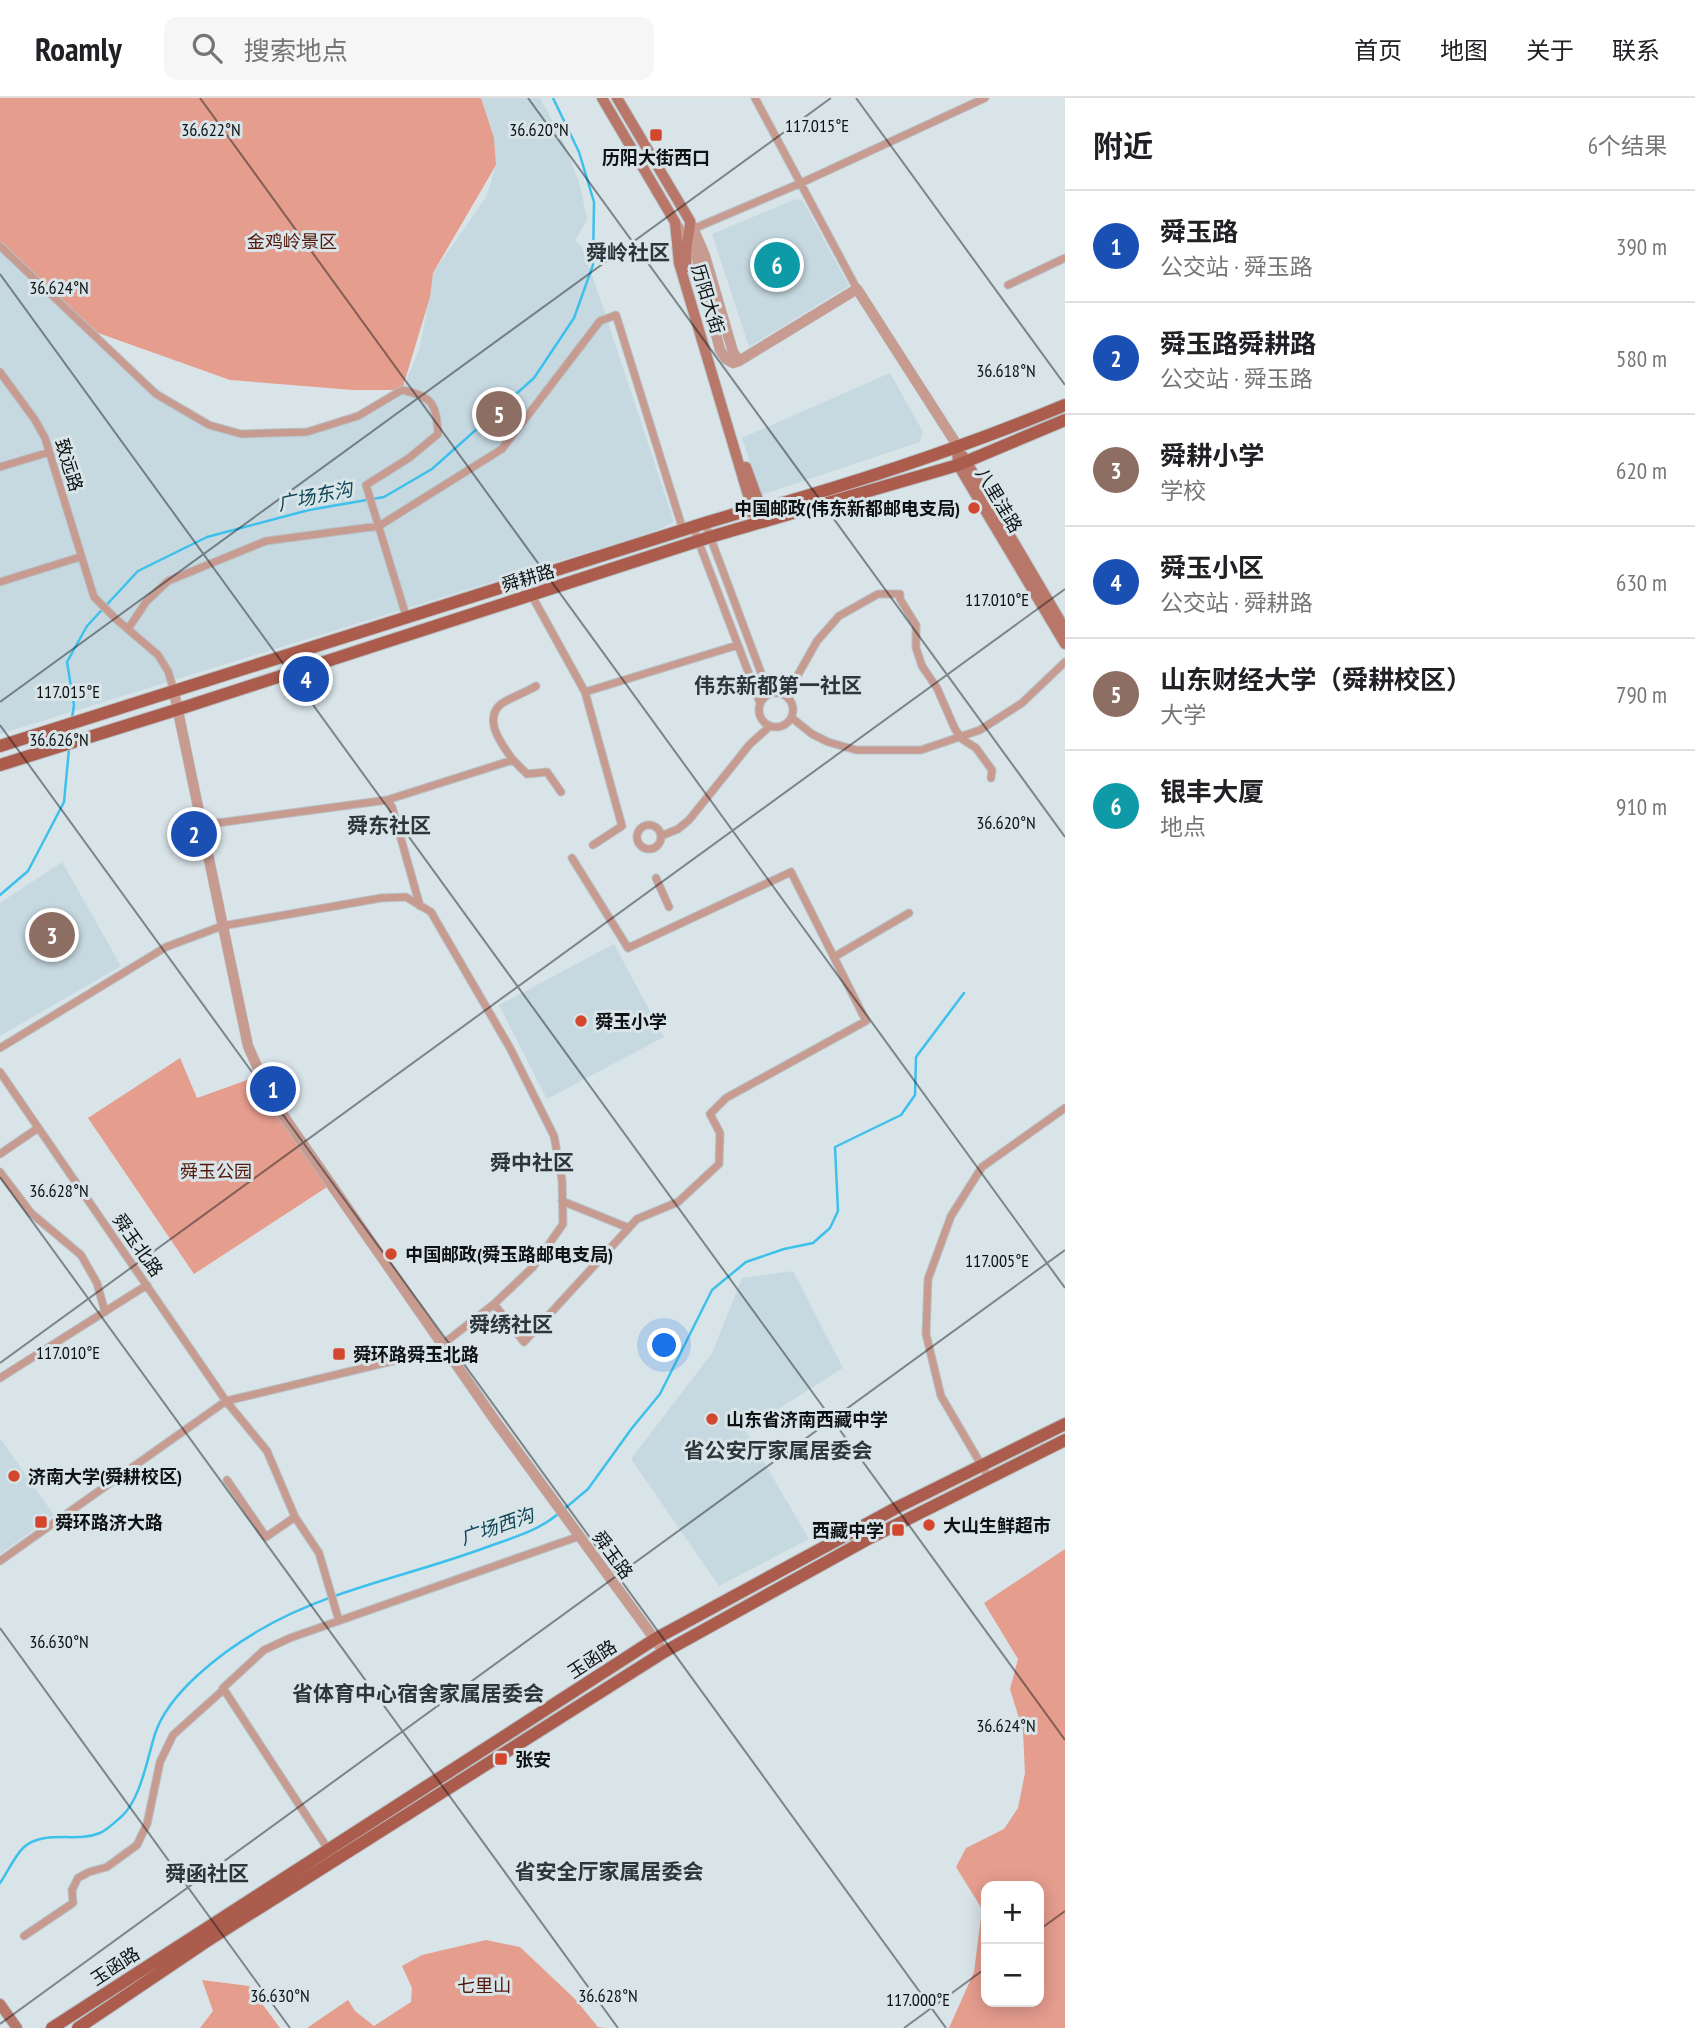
<!DOCTYPE html>
<html lang="zh">
<meta charset="utf-8">
<style>
:root{--surface:#fff;--page:#f6f6f6;--text:#202124;--muted:#757577;--line:#e0e0e0;--accent:#d3472f}
body{margin:0;font-family:"PT Sans Narrow","Noto Sans SC",sans-serif;background:var(--page);color:var(--text)}
.controls{position:absolute;right:21px;bottom:21px;display:grid;overflow:hidden;border-radius:14px;box-shadow:0 4px 18px #0003}
.controls button{width:63px;height:63px;display:grid;place-items:center;padding:0;border:0;border-bottom:2px solid var(--line);background:var(--surface);color:var(--text);font:35px sans-serif}
.you{position:absolute;left:665px;top:1248px;width:24px;height:24px;margin:-18px;border:5px solid #fff;border-radius:50%;background:#1a73e8;box-shadow:0 0 0 10px #1a73e833}
.badge{display:grid;place-items:center;width:46px;height:46px;border-radius:50%;background:var(--accent);color:#fff;font-size:23px;font-weight:700}
.pin{position:absolute;translate:-50% -50%;border:4px solid #fff;box-shadow:0 2px 7px #0006}
.list{margin:0;padding:0;list-style:none}
h2{display:flex;justify-content:space-between;align-items:center;height:91px;margin:0;padding:0 28px;font-size:30px}
h2 small{font-size:23px;font-weight:400;color:var(--muted)}
.list li{display:grid;grid-template-columns:46px 1fr auto;gap:21px;align-items:center;box-sizing:border-box;height:112px;padding:0 28px;border-top:2px solid var(--line)}
.list b{display:block;font-size:26px;white-space:nowrap}
.list p{margin:0;font-size:23px;white-space:nowrap;color:var(--muted)}
.list em{font-size:23px;font-style:normal;color:var(--muted)}
.icon{flex:none;width:38px;height:38px;fill:none;stroke:currentColor;stroke-width:2;stroke-linecap:round;stroke-linejoin:round}
.map{position:relative;flex:none;width:1065px;height:1930px;overflow:hidden}
header{display:flex;align-items:center;gap:42px;box-sizing:border-box;height:98px;padding:0 35px;background:var(--surface);border-bottom:2px solid var(--line)}
header strong{font-size:33px}
nav{display:flex;gap:38px;margin-inline-start:auto;font-size:24px}
.search{width:490px;height:63px;background:var(--page);display:flex;align-items:center;gap:18px;box-sizing:border-box;padding:0 24px;border-radius:14px;color:var(--muted);font-size:26px}
main{display:flex}
aside{flex:1;background:var(--surface)}
.map>svg:first-child{display:block}
.built{fill:#c6d9e1}
.green{fill:#e59d8e;fill-rule:evenodd}
.lines{fill:none;stroke-linecap:round;stroke-linejoin:round}
.stream{stroke:#3dc0eb;stroke-width:2.5}
.minor-casing{stroke:#b8c2c6;stroke-width:9}
.tertiary-casing{stroke:#b8c2c6;stroke-width:11}
.secondary-casing{stroke:#b8c2c6;stroke-width:12}
.primary-casing{stroke:#b8c2c6;stroke-width:14}
.minor{stroke:#c89b91;stroke-width:7}
.tertiary{stroke:#c89b91;stroke-width:10}
.secondary{stroke:#b87769;stroke-width:10}
.primary{stroke:#ac5c4d;stroke-width:12}
.ticks{fill:none;stroke:#0e1213;stroke-width:2;stroke-opacity:0.45}
.poi-dot{fill:#d3472f;stroke:#d8e4e8;stroke-width:2.5}
.labels{text-anchor:middle;dominant-baseline:central;stroke-width:6;stroke-linejoin:round;paint-order:stroke}
.poi-label{font-size:18px;font-weight:bold;fill:#0e1213;stroke:#d8e4e8;text-anchor:start}
.park-label{font-size:18px;fill:#54170c;stroke:#d8e4e8}
.street-label{font-size:18px;fill:#0e1213;stroke:#d8e4e8}
.water-label{font-size:19px;font-style:italic;fill:#0f4658;stroke:#d8e4e8}
.quarter-label{font-size:21px;font-weight:bold;fill:#2d363a;stroke:#d8e4e8}
.ticks-label{font-size:18px;text-anchor:middle;fill:#0e1213;stroke:#d8e4e8;stroke-width:6;stroke-linejoin:round;paint-order:stroke}
</style>
<header>
<strong>Roamly</strong>
<div class="search"><svg class="icon" aria-label="search" viewBox="0 0 24 24"><circle cx="10" cy="10" r="6"/><path d="M15 15l6 6"/></svg>搜索地点</div>
<nav><a>首页</a><a>地图</a><a>关于</a><a>联系</a></nav>
</header>
<main>
<div class="map">
<svg width="1065" height="1930" viewBox="0 0 1065 1930">
<rect width="100%" height="100%" fill="#d8e4e8"/>
<!-- built -->
<path class="built" d="M481 0H540L563 42 580 87 587 122 575 143 582 149 598 194 674 424 653 434 0 636V148L134 276 180 312 241 336 307 334 353 320 402 292 420 250 433 175 486 99 496 67 494 40Z
M796 101 803 103 849 188 749 249 712 136Z
M890 275 923 334 920 344 761 397 742 340Z
M62 764 121 868 0 938V805Z
M614 846 664 939 547 1001 499 907Z
M793 1173 843 1270 745 1332 809 1441 719 1488 631 1361 712 1255 742 1180Z
M0 1340 54 1417 0 1456Z"/>
<!-- green -->
<path class="green" d="M0 0H481L494 40 496 67 433 175 430 199 402 292H353L230 282 87 231 0 151Z
M180 960 197 1000 253 980 327 1089 194 1176 88 1020Z
M1065 1451V1930H949L974 1874 982 1811 956 1769 966 1750 1004 1731 1018 1710 1025 1675 1023 1633 1010 1591 1018 1561 984 1505ZM986 1788H1039V1904H986Z
M486 1842 520 1849 575 1901 598 1929 604 1930H307L348 1902 355 1913 374 1928 411 1904 412 1890 402 1868 422 1857Z
M202 1882 249 1888 280 1930H200L213 1913Z"/>
<g class="lines">
<!-- stream -->
<path class="stream" d="M72 620 74 607 67 564 87 528 138 473 207 439 309 412 384 399 432 371 534 280 574 220 593 167 594 104 579 54 553 0
M0 797 28 773 64 704 69 651
M563 1412 588 1391 632 1330 660 1296 712 1192 746 1164 784 1151 813 1145 830 1130 838 1113 835 1049 901 1017 915 997 916 959 964 895
M0 1785C7 1775 14 1759 23 1750 42 1731 76 1745 100 1735 107 1732 115 1724 121 1719 141 1701 147 1661 155 1636 168 1595 222 1554 258 1533 329 1491 410 1478 487 1449 512 1440 538 1433 558 1416"/>
<!-- minor casing -->
<g class="minor-casing">
<path id="minor" d="M755 0 857 191
M693 131 801 85 985 0
M0 148 156 296 209 327 241 336 307 334 358 318 402 292C433 299 436 305 438 336L409 360 366 387 407 521
M1008 187 1065 160
M0 274 35 322 45 340 94 499 116 521 158 557 168 573 174 593
M0 369 50 354
M705 425 769 596
M693 429 760 605
M0 484 80 459
M532 498 585 594 622 728 593 747
M128 531 146 504 168 483 266 443 379 428 502 351 600 223 616 217 683 432
M585 594 738 547
M759 612a17 17 0 1 1 34 0a17 17 0 1 1-34 0Z
M786 598 817 543 839 518 878 496H900V501L916 527V550L922 568 937 590 955 631 962 641 976 650 992 672 991 680
M792 620 812 636 828 644 856 652H921L980 632 1022 605 1065 564
M513 662 527 676 547 674 561 694
M387 702 513 662C503 648 482 622 501 606 509 600 527 594 536 588
M637 739a12 12 0 1 1 24 0a12 12 0 1 1-24 0Z
M202 727 387 702 392 709 420 808
M661 738 678 731 689 722 750 646 769 629
M656 780 669 809
M834 859 909 815
M0 950 166 849 222 828 381 800 406 799 431 814 510 950 554 1038 562 1082 563 1126 533 1169 494 1206
M0 974 226 1303 267 1353 295 1419
M0 1056 38 1030
M0 1074 31 1115 81 1157 97 1185 105 1214
M562 1103 629 1130
M0 1280 147 1187
M989 1380 941 1298 926 1236 928 1181 951 1118 982 1069 1065 1010
M227 1382 266 1439 295 1419 319 1455 339 1523
M0 1463 226 1303 422 1256 443 1246 494 1206 524 1244 637 1121 678 1104 719 1066 720 1035 710 1016 726 1000 866 923 791 774 628 850 572 760
M328 1751 223 1590 264 1552 290 1540 580 1438
M24 1838 73 1805 72 1792 78 1780 89 1774 107 1769 137 1747 147 1726 160 1664 173 1637 222 1593"/>
</g>
<!-- tertiary casing -->
<g class="tertiary-casing">
<path id="tertiary" d="M690 123 705 158 733 254 739 263
M675 124 697 160 720 252 726 261 733 265 739 263 857 191 957 347
M174 594 248 948 271 1000 494 1321 664 1554"/>
</g>
<!-- secondary casing -->
<g class="secondary-casing">
<path id="secondary" d="M602 0 675 124 679 165 754 417
M617 0 690 123C690 139 683 152 687 169
M957 347 958 367 1065 546
M963 358 1065 531
M746 369 763 416
M0 1906 17 1930"/>
</g>
<!-- primary casing -->
<g class="primary-casing">
<path id="primary" d="M0 648 705 425 752 411H762C864 382 967 348 1065 307
M0 667 179 611 710 439 958 367 1065 322
M52 1930 655 1541 896 1410 1065 1326
M78 1930 207 1843 664 1554 868 1441 1065 1342"/>
</g>
<!-- minor -->
<use href="#minor" class="minor"/>
<!-- tertiary -->
<use href="#tertiary" class="tertiary"/>
<!-- secondary -->
<use href="#secondary" class="secondary"/>
<!-- primary -->
<use href="#primary" class="primary"/>
</g>
<!-- ticks -->
<path class="ticks" d="M200 0 1065 1190M528 0 1065 739M856 0 1065 287M0 176 1065 1642M0 604 831 0M0 627 946 1930M0 1079 618 1930M0 1265 1065 491M0 1530 290 1930M1039 1832 1065 1813M0 1926 1065 1152M904 1930 986 1870"/>
<!-- markers -->
<g class="poi-dot">
<rect x="649" y="30" width="14" height="14" rx="3.5"/>
<circle cx="974" cy="410" r="7"/>
<circle cx="581" cy="923" r="7"/>
<circle cx="391" cy="1156" r="7"/>
<rect x="332" y="1249" width="14" height="14" rx="3.5"/>
<circle cx="712" cy="1321" r="7"/>
<circle cx="14" cy="1378" r="7"/>
<rect x="34" y="1417" width="14" height="14" rx="3.5"/>
<circle cx="929" cy="1427" r="7"/>
<rect x="891" y="1425" width="14" height="14" rx="3.5"/>
<rect x="494" y="1654" width="14" height="14" rx="3.5"/>
</g>
<g class="labels">
<!-- poi labels -->
<g class="poi-label">
<text x="656" y="59" text-anchor="middle">历阳大街西口</text>
<text x="960" y="410" text-anchor="end">中国邮政(伟东新都邮电支局)</text>
<text x="595" y="923">舜玉小学</text>
<text x="405" y="1156">中国邮政(舜玉路邮电支局)</text>
<text x="353" y="1256">舜环路舜玉北路</text>
<text x="726" y="1321">山东省济南西藏中学</text>
<text x="28" y="1378">济南大学(舜耕校区)</text>
<text x="55" y="1424">舜环路济大路</text>
<text x="943" y="1427">大山生鲜超市</text>
<text x="884" y="1432" text-anchor="end">西藏中学</text>
<text x="515" y="1661">张安</text>
</g>
<!-- park labels -->
<g class="park-label">
<text x="292" y="143">金鸡岭景区</text>
<text x="216" y="1073">舜玉公园</text>
<text x="484" y="1887">七里山</text>
</g>
<!-- street labels -->
<g class="street-label">
<text transform="translate(708 201) rotate(73)">历阳大街</text>
<text transform="translate(69 367) rotate(73)">致远路</text>
<text transform="translate(999 402) rotate(59)">八里洼路</text>
<text transform="translate(528 480) rotate(-17)">舜耕路</text>
<text transform="translate(138 1147) rotate(55)">舜玉北路</text>
<text transform="translate(613 1457) rotate(54)">舜玉路</text>
<text transform="translate(592 1561) rotate(-33)">玉函路</text>
<text transform="translate(115 1868) rotate(-33)">玉函路</text>
</g>
<!-- water labels -->
<g class="water-label">
<text transform="translate(315 398) rotate(-12)">广场东沟</text>
<text transform="translate(497 1428) rotate(-19)">广场西沟</text>
</g>
<!-- quarter labels -->
<g class="quarter-label">
<text x="628" y="154">舜岭社区</text>
<text x="778" y="587">伟东新都第一社区</text>
<text x="389" y="727">舜东社区</text>
<text x="532" y="1064">舜中社区</text>
<text x="511" y="1226">舜绣社区</text>
<text x="778" y="1352">省公安厅家属居委会</text>
<text x="418" y="1595">省体育中心宿舍家属居委会</text>
<text x="609" y="1773">省安全厅家属居委会</text>
<text x="207" y="1775">舜函社区</text>
</g>
</g>
<g class="ticks-label">
<text x="817" y="34">117.015°E</text>
<text x="211" y="38">36.622°N</text>
<text x="539" y="38">36.620°N</text>
<text x="59" y="196">36.624°N</text>
<text x="1006" y="279">36.618°N</text>
<text x="997" y="508">117.010°E</text>
<text x="68" y="600">117.015°E</text>
<text x="59" y="648">36.626°N</text>
<text x="1006" y="731">36.620°N</text>
<text x="59" y="1099">36.628°N</text>
<text x="997" y="1169">117.005°E</text>
<text x="68" y="1261">117.010°E</text>
<text x="59" y="1550">36.630°N</text>
<text x="1006" y="1634">36.624°N</text>
<text x="280" y="1904">36.630°N</text>
<text x="608" y="1904">36.628°N</text>
<text x="918" y="1908">117.000°E</text>
</g>
</svg>
<div class="controls">
<button>+</button>
<button>−</button>
</div>
<div class="you"></div>
<div class="pin badge" style="left:273px;top:991px;background:#1a4fb4">1</div>
<div class="pin badge" style="left:194px;top:736px;background:#1a4fb4">2</div>
<div class="pin badge" style="left:52px;top:837px;background:#8d6e63">3</div>
<div class="pin badge" style="left:306px;top:581px;background:#1a4fb4">4</div>
<div class="pin badge" style="left:499px;top:316px;background:#8d6e63">5</div>
<div class="pin badge" style="left:777px;top:167px;background:#0f9aa8">6</div>
</div>
<aside>
<h2>附近<small>6个结果</small></h2>
<ul class="list">
<li><span class="badge" style="background:#1a4fb4">1</span><div><b>舜玉路</b><p>公交站 · 舜玉路</p></div><em>390 m</em></li>
<li><span class="badge" style="background:#1a4fb4">2</span><div><b>舜玉路舜耕路</b><p>公交站 · 舜玉路</p></div><em>580 m</em></li>
<li><span class="badge" style="background:#8d6e63">3</span><div><b>舜耕小学</b><p>学校</p></div><em>620 m</em></li>
<li><span class="badge" style="background:#1a4fb4">4</span><div><b>舜玉小区</b><p>公交站 · 舜耕路</p></div><em>630 m</em></li>
<li><span class="badge" style="background:#8d6e63">5</span><div><b>山东财经大学（舜耕校区）</b><p>大学</p></div><em>790 m</em></li>
<li><span class="badge" style="background:#0f9aa8">6</span><div><b>银丰大厦</b><p>地点</p></div><em>910 m</em></li>
</ul>
</aside>
</main>
